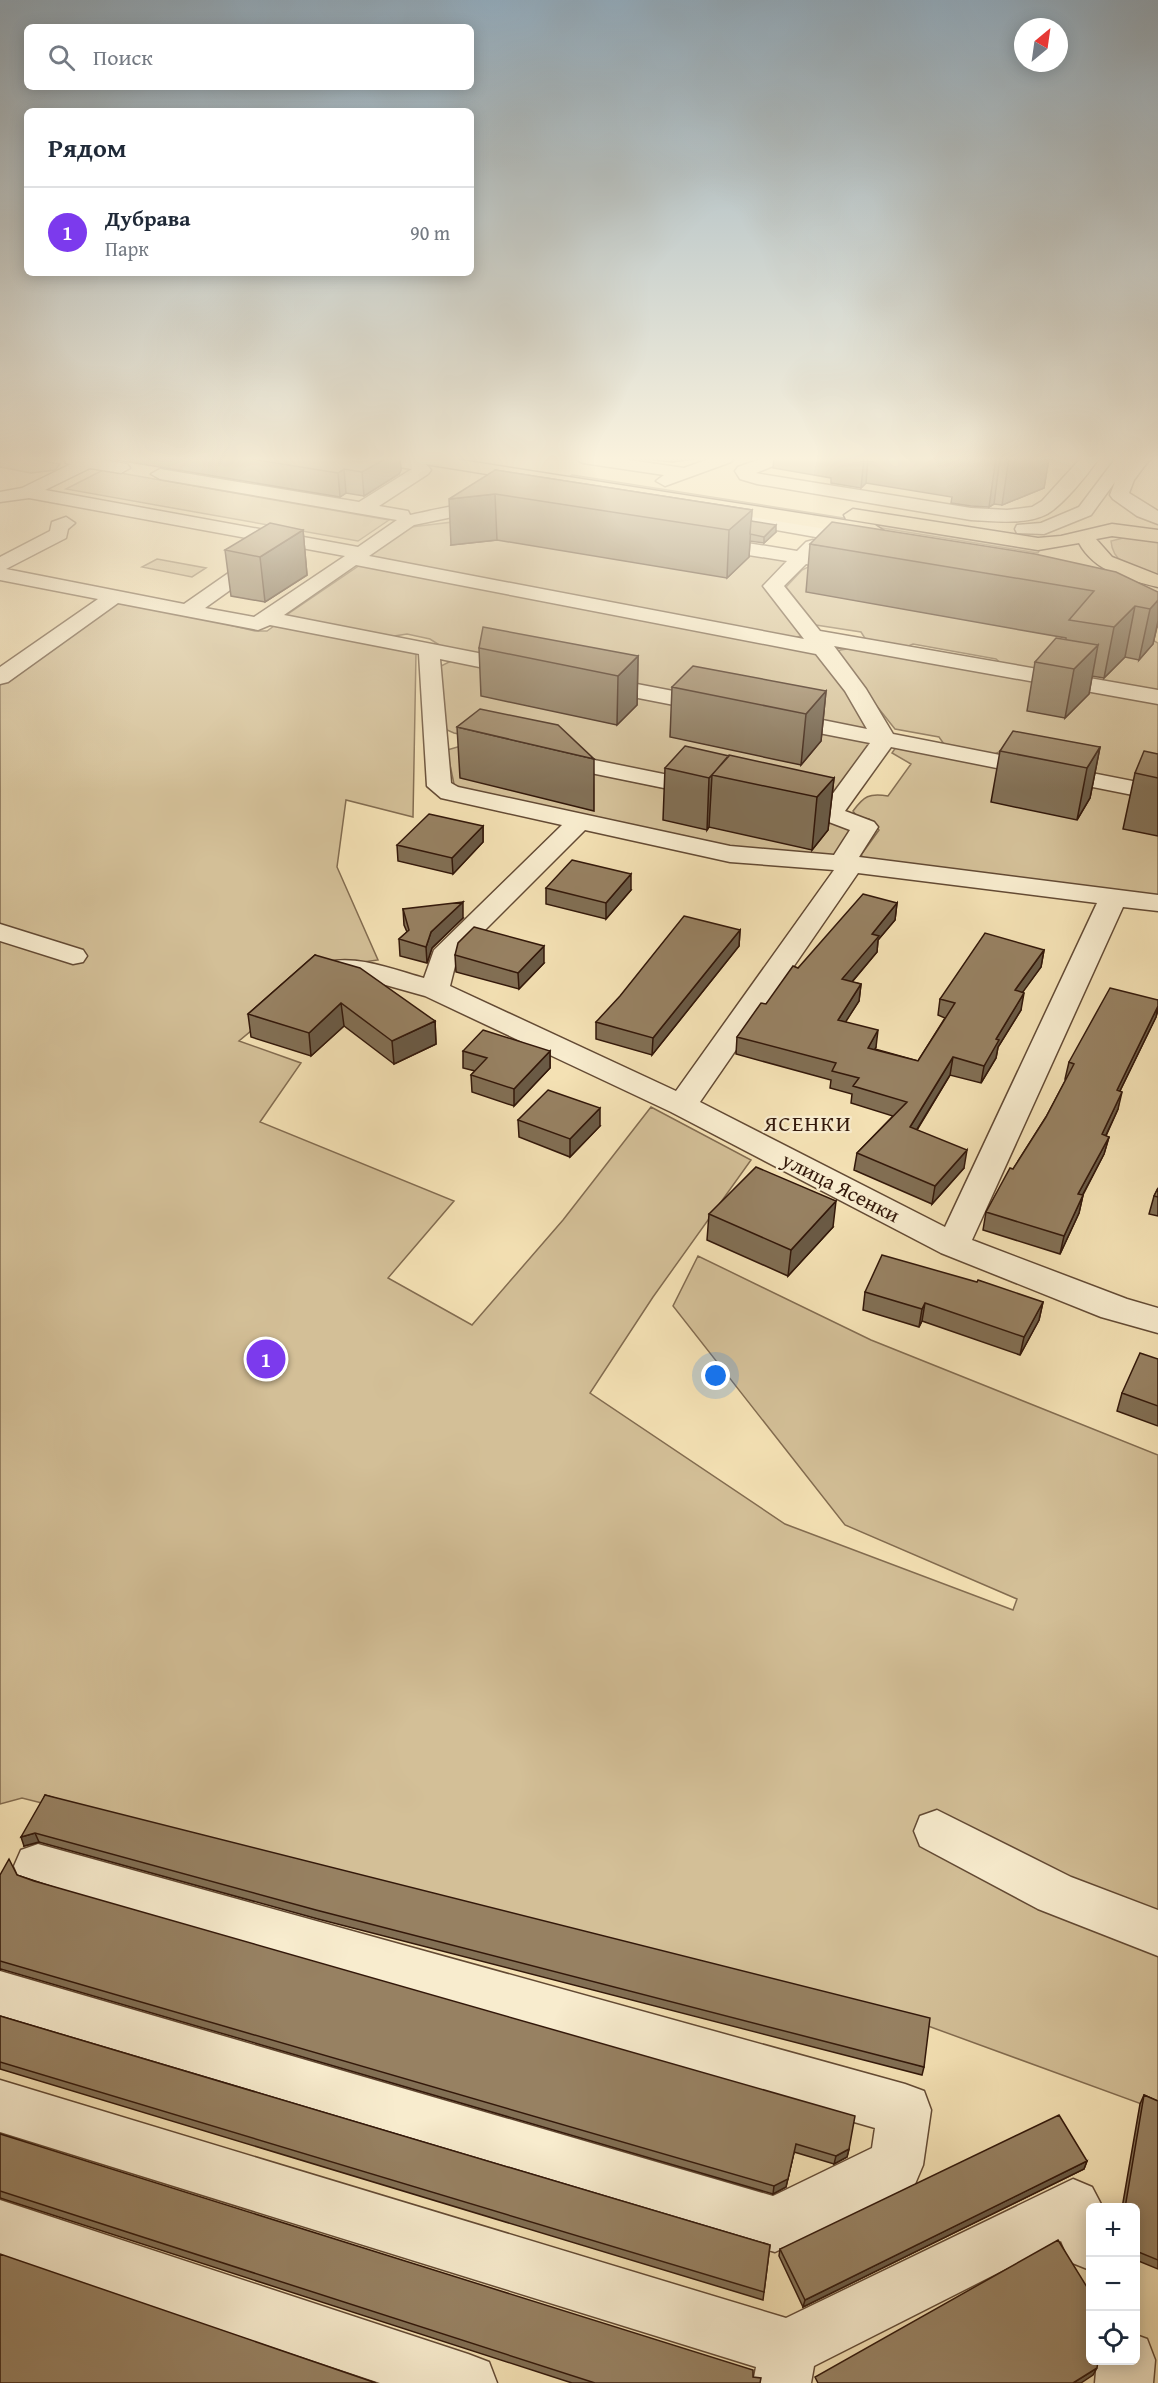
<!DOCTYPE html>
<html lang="ru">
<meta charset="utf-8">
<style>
:root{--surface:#fff;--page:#f2f2f3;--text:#1f2937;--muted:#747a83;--line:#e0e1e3;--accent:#7c3aed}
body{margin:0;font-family:"Gentium Book Plus",serif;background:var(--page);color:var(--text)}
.controls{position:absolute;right:18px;bottom:18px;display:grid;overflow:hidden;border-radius:9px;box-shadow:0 3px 15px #0003}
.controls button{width:54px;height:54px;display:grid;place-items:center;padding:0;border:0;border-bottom:2px solid var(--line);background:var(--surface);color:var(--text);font:30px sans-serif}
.compass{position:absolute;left:1014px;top:18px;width:54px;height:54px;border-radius:50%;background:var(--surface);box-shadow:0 3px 15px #0003;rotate:29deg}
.you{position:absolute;left:716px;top:1376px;width:21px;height:21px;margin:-15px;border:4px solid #fff;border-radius:50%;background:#1a73e8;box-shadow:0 0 0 9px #1a73e833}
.badge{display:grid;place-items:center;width:39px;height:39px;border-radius:50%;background:var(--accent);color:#fff;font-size:20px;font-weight:700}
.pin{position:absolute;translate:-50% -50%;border:3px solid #fff;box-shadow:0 2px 6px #0006}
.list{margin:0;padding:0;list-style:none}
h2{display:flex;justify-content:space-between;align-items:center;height:78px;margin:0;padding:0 24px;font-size:26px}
h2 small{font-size:20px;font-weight:400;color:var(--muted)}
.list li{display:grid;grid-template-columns:39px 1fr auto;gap:18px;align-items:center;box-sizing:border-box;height:90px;padding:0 24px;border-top:2px solid var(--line)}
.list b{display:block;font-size:22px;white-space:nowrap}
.list p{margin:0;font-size:20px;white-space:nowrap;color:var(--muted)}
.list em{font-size:20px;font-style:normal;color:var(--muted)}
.icon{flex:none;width:33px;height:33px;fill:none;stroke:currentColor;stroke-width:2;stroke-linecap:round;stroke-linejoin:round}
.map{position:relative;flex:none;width:1158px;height:2383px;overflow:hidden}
.search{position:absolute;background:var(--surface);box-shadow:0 3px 15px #0003;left:24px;top:24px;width:450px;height:66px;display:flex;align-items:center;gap:15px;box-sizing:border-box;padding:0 21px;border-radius:9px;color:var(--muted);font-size:22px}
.panel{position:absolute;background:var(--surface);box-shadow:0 3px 15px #0003;left:24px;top:108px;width:450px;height:168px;border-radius:9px}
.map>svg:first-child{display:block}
.green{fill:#d3bf97;stroke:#836c50;stroke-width:1.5}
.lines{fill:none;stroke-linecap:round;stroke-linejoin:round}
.minor-casing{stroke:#634a34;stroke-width:3}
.major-casing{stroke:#33180a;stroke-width:3}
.minor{fill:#f8ecce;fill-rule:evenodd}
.major{fill:#f4e1b4;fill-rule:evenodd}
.wall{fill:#826f54;stroke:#33180a;stroke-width:1.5}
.shaded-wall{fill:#6a5a45;stroke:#33180a;stroke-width:1.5}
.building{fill:#978162;stroke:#33180a;stroke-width:1.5}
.labels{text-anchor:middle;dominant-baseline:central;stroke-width:4.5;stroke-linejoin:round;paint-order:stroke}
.street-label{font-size:21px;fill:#33180a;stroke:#f8ecce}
.neighbourhood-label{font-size:22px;letter-spacing:1.5px;fill:#33180a;stroke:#f8ecce}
</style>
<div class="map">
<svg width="1158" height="2383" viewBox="0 0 1158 2383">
<rect width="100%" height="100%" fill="#f4e1b4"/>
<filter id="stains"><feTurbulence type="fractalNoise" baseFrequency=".00333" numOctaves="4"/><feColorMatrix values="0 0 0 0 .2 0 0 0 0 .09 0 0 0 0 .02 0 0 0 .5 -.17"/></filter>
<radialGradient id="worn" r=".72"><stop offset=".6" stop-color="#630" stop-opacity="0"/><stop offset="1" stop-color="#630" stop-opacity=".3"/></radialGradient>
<!-- green -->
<path class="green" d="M0 458H23L60 464 55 470 31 473 0 467Z
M103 470 389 520 358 541 66 489Z
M572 475 1040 549 1038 553 568 478Z
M511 515 784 558 790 563 768 586 807 636 767 639 374 561 371 554 411 527Z
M1127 537 1158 542V575C1136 568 1113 566 1111 541Z
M157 559 206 568 192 577 142 567Z
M814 564 1115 619 1158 643V694L1005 667 996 659 913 644 901 649 868 643 861 632 816 625 786 587 802 570Z
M360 565 814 652 870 722 865 728 857 730 447 650 430 639 407 634 388 637 285 616Z
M127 601 255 631H267L274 626 416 653 413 817 346 800 337 867 378 960 327 967 239 1041 301 1063 260 1122 454 1201 388 1278 472 1325 563 1220 651 1107 751 1160 653 1297 590 1393 785 1524 1013 1610 1017 1599 845 1525 673 1306 698 1256 871 1340 1158 1455V2110L928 2026 22 1798 0 1804V684L115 602Z
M854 648 1158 702V787L1083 773 1003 749C990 762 962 751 946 747L939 737 895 729 836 655 840 650Z
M451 661 867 741 875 745 831 805 816 808 454 733 447 730 445 725 441 666Z
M461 746 854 828 835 855 699 844 455 789 447 750Z
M896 747 1158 798V899L869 863 861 855 879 830 869 819 857 817 853 811C864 796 869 793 888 796L911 764 892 753Z"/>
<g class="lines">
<!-- minor casing -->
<g class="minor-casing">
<path id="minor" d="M64 458H104L103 460 127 464 130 468 121 473 90 468 45 490 358 547 397 520 160 479 151 474 160 469 359 502 412 469 393 466 390 462 393 458C409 456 421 456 431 470L428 474 379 506 408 511 410 515C427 512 492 494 502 508L493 513 462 515 414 525 369 556 804 639 763 586 787 561 704 548 695 542 704 536 797 551 806 542 813 540 823 546 816 554 859 562 862 566 852 572 806 564 784 586 820 631 1158 690V704L834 646 866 689 893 734 1158 786V800L891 747 845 811 874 822 878 827 859 857 1158 895V911L1123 907 972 1240 1127 1299 1158 1308V1333L1101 1317 941 1253 671 1112 425 996 375 982 328 974 324 968 328 962C358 955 395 970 424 978L434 950 562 825 441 798 427 786 419 654 270 625 258 630 118 603 8 682 0 684V667L98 599 0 580V557L50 531 52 522 66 517 75 523 68 529 66 538 6 569 184 604 240 565 247 563 257 569 254 573 205 608 254 617 345 556 29 498 0 502V492L22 488 71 464 66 463ZM356 565 816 654 845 691 867 729 778 711 770 713 767 718 770 723 778 725 870 743 818 814 821 819 850 830 834 855 730 846 458 787 451 783 440 659 524 676 532 674 535 669 532 664 524 662 284 615ZM585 830 730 862 834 870 676 1091 450 986 457 958ZM858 873 1097 903 945 1227 700 1102Z
M574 458H615L684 468 711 458H734L731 462 665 486 656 481 664 475 583 463Z
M763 458H786L783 462 756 473 761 474 971 508 1007 510 1032 507 1042 501 1081 458H1099C1088 474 1062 507 1045 515 1024 525 993 521 971 520L757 484 740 479 735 471 738 467Z
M1116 458H1145L1148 461 1134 480 1129 493 1158 511V524L1137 516 1113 499 1110 495 1115 482 1091 515 1044 534 1017 533 1015 529 1017 525 1041 523 1079 507Z
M708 507 827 527 836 533 827 539 702 517 699 513Z
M595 676 715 699 723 701 726 706 723 711 715 713 587 688 584 683 587 678Z
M550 751 708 783 717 785 720 790 717 795 708 797 542 763 538 758 542 753Z
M0 924 83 950 87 956 83 962 73 964 0 941Z
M937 1810 1071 1877 1158 1910V1956L1038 1909 920 1846 914 1831 920 1816Z
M38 1844 905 2084 924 2091 931 2110 923 2165 915 2184 775 2252 0 2021V1971L773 2196 872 2148 875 2128 38 1888 21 1882 14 1866 21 1850Z
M0 2080 786 2318 1073 2179 1092 2187 1103 2208H1090V2270L1070 2262 1061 2241 814 2366 811 2383H753L756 2367 0 2132Z
M0 2200 468 2354 489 2362 497 2383H380L0 2256Z
M1136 2335 1147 2339 1155 2360 1153 2383H1095L1097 2360H1136Z"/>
</g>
<!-- major casing -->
<g class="major-casing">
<path id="major" d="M410 458H448L875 525 884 531 875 537 419 463Z
M853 509 1038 538 1061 536 1112 524 1158 530V542L1112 536 1096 539 1112 557 1158 575V587C1128 580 1095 572 1079 543L1038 550 846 519 844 515Z"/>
</g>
<!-- minor -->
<use href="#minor" class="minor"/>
<!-- major -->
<use href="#major" class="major"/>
</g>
<!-- wall -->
<path class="wall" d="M105 458H400L401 470 399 474 364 496 346 493 340 497Z
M632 458H701L672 462Z
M774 458H1049L1044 488 1002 505 994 504 989 507 971 506 951 503 952 497 866 483 861 488 831 483V478L773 468Z
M495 470 752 510 751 521 776 532 764 543 750 541 749 557 727 578 497 540 451 545Z
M303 530 307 575 265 602 231 596 225 550Z
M810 544 1158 592V627H1157L1153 644 1139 660 1125 657 1104 678 1092 676 1089 694 1065 718 1027 711 1035 662 1066 640V638L806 592Z
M479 648 638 656 637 705 617 725 481 696Z
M672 687 826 691 821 741 801 765 670 737Z
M457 727 594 759V811L460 778Z
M1100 747 1090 798 1077 820 991 802 1000 751Z
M1158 754V836L1123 829 1135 773Z
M665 768 834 778 828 830 812 850 709 827 707 830 663 820Z
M483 826V842L453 874 398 861 397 845Z
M546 888 631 890 606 919 546 904Z
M897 903 895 920 878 940 877 952 852 982 861 984 859 1001 845 1022 876 1047 875 1049 918 1061 945 1018 938 1015 940 999 1044 950 1041 967 1022 992 1021 1010 998 1047 996 1058 981 1083 950 1075 917 1130 964 1168 932 1204 854 1170 857 1153 893 1116 851 1103 852 1094 830 1088 831 1080 736 1054 737 1037 798 968Z
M403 909 463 918 432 948 427 963 400 956 399 939 407 932 404 925Z
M740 930 739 946 652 1055 596 1039V1022Z
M315 955 435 1021 436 1044 394 1064 344 1026 311 1056 251 1037 248 1014Z
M455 955 544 963 519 989 456 972Z
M1158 1000V1011L1156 1017 1120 1091 1118 1109 1106 1136 1109 1137 1104 1154 1083 1195 1079 1213 1060 1254 983 1230 986 1212 1046 1117 1066 1079H1065L1069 1062Z
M463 1051H550V1068L514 1106 472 1092 471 1075 475 1071 463 1068Z
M518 1120 600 1126 570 1157 519 1137Z
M1158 1188V1216L1149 1214 1154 1196Z
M709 1214 833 1227 788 1276 707 1240Z
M865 1292 1043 1302 1039 1320 1020 1355 922 1321 919 1327 863 1310Z
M1158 1359V1426L1117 1411 1122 1393Z
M45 1795 924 2067 922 2075 318 1919 39 1842 24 1846Z
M0 1875H17L849 2149 847 2157 834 2164 794 2152 786 2187 773 2194 1 1969 0 1970Z
M0 2016 770 2245 763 2300 0 2069Z
M1144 2095 1158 2101V2269L1136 2260V2208H1122L1140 2104Z
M0 2134 753 2377 760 2383H572L0 2198Z
M1087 2161 1084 2169 803 2307 779 2256 780 2249Z"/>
<!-- shaded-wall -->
<path class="shaded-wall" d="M387 458H400L401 470 399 474 364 496 362 472Z
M672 458H701L672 462Z
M864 458H868L866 483 861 488Z
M996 458H1000L994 504 989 507Z
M1009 458H1049L1044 488 1002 505Z
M344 469 346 493 340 497 338 473Z
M495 494 497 540 451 545 449 499Z
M752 510 749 557 727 578 729 530Z
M776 525V532L764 543V537Z
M303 530 307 575 265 602 260 557Z
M1158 600V621L1153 644 1139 660 1150 609Z
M1135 606 1125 657 1104 678 1114 627Z
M1098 645 1089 694 1065 718 1074 669Z
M638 656 637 705 617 725 618 676Z
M826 691 821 741 801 765 806 714Z
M1100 747 1090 798 1077 820 1087 768Z
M712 775 709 827 707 830 709 778Z
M834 778 828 830 812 850 817 797Z
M483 826V842L453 874 452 858Z
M631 874V890L606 919V903Z
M463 902V918L432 948 427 963 426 947 431 932Z
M897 903 895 920 878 940 877 952 840 996 842 979 872 934Z
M740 930 739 946 652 1055 653 1038Z
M544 946V963L519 989 518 973Z
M1044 950 1041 967 1012 1007 1015 990Z
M861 984 859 1001 836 1037 838 1020Z
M1024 993 1021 1010 998 1047 996 1058 981 1083 984 1066 996 1039Z
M341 1003 344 1026 311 1056 309 1033Z
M1158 1006 1156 1017 1112 1107 1117 1090Z
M435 1021 436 1044 394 1064 392 1041Z
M878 1030 876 1047 866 1065 868 1048Z
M550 1051V1068L514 1106V1089Z
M953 1057 950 1075 908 1144 910 1127Z
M1122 1092 1118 1109 1098 1152 1102 1134Z
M600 1108V1126L570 1157V1139Z
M1109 1137 1104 1154 1074 1211 1078 1194Z
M967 1150 964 1168 932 1204 935 1186Z
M1083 1195 1079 1213 1060 1254 1064 1236Z
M836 1201 833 1227 788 1276 791 1250Z
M1043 1302 1039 1320 1020 1355 1024 1337Z
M925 1303 922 1321 919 1327 922 1309Z
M35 1833 39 1842 24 1846 21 1837Z
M849 2149 847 2157 834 2164 836 2156Z
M794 2152 786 2187 773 2194 774 2186Z
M1087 2161 1084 2169 803 2307 805 2300Z
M1097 2368 1093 2375 1081 2383H1073Z"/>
<!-- building -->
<path class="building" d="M244 458H387L362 472 344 469 338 473Z
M495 470 752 510 729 530 495 494 449 499Z
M751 521 776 525 764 537 750 534Z
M832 522 1035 554 1116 572 1158 592V600L1150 609 1135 606 1114 627 1069 620 1094 591 810 544Z
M270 523 303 530 260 557 225 550Z
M483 627 638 656 618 676 479 648Z
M1056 638 1098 645 1074 669 1035 662Z
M693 666 826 691 806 714 672 687Z
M480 709 558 725 594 759 457 727Z
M1013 731 1100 747 1087 768 1000 751Z
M685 746 729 756 709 778 665 768Z
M1144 751 1158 754V778L1135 773Z
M729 755 834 778 817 797 712 775Z
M429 814 483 826 452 858 397 845Z
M572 860 631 874 606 903 546 888Z
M863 894 897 903 872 934 879 936 842 979 861 984 838 1020 878 1030 868 1048 918 1061 955 1003 940 999 985 933 1044 950 1015 990 1024 993 996 1039 999 1040 984 1066 953 1057 910 1127 967 1150 935 1186 857 1153 907 1102 853 1086 859 1078 832 1071 836 1063 737 1037 761 1003 766 1004 793 966 798 968Z
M463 902 431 932 426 947 399 939 409 930 403 909Z
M684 916 740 930 653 1038 596 1022 620 996Z
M474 927 544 946 518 973 455 955 458 943Z
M315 955 360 968 435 1021 392 1041 341 1003 309 1033 248 1014Z
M1110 988 1158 1000V1006L1117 1090 1122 1092 1102 1134 1109 1137 1078 1194 1083 1195 1064 1236 986 1212 1010 1168 1013 1169 1046 1117 1074 1064 1069 1062Z
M483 1030 550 1051 514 1089 471 1075 487 1058 463 1051Z
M548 1090 600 1108 570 1139 518 1120Z
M756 1167 836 1201 791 1250 709 1214Z
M1158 1188V1197L1154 1196Z
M882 1255 977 1282 978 1280 1043 1302 1024 1337 925 1303 922 1309 865 1292Z
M1140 1353 1158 1359V1406L1122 1393Z
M45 1795 930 2018 924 2067 316 1910 35 1833 21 1837Z
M9 1859 17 1875 34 1881 855 2116 849 2149 836 2156 796 2144 788 2179 774 2186 0 1961V1875Z
M0 2016 770 2245 764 2292 0 2062Z
M1144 2095 1158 2101V2260L1136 2251V2208H1125Z
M1059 2115 1087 2161 805 2300 780 2249Z
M0 2134 753 2370V2377L761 2378 760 2383H595L0 2191Z
M1058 2240 1090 2292V2361H1098L1097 2368 1073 2383H818L815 2377Z
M0 2254 376 2383H0Z"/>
<!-- sky -->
<linearGradient id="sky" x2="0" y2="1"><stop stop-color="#92abbc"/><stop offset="0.58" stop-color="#faf2dd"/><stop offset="1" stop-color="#faf2dd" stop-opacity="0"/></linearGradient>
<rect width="1158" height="791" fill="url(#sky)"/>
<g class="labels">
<!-- street labels -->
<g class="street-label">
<text transform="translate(841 1187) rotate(27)">улица Ясенки</text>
</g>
<!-- neighbourhood labels -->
<g class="neighbourhood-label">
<text x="808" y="1123">ЯСЕНКИ</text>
</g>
</g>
<rect width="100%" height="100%" filter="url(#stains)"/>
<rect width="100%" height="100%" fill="url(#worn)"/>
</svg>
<div class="controls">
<button>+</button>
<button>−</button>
<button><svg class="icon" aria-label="locate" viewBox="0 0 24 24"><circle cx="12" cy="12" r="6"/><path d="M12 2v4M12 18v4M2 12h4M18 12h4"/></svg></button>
</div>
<svg class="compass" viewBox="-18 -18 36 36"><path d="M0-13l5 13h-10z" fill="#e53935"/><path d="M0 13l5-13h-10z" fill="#747a83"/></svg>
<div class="you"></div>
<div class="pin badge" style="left:266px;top:1359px">1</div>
<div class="search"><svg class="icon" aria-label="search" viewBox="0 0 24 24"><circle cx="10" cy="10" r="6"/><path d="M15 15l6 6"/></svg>Поиск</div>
<section class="panel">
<h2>Рядом<small></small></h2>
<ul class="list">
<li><span class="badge">1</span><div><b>Дубрава</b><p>Парк</p></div><em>90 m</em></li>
</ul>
</section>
</div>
